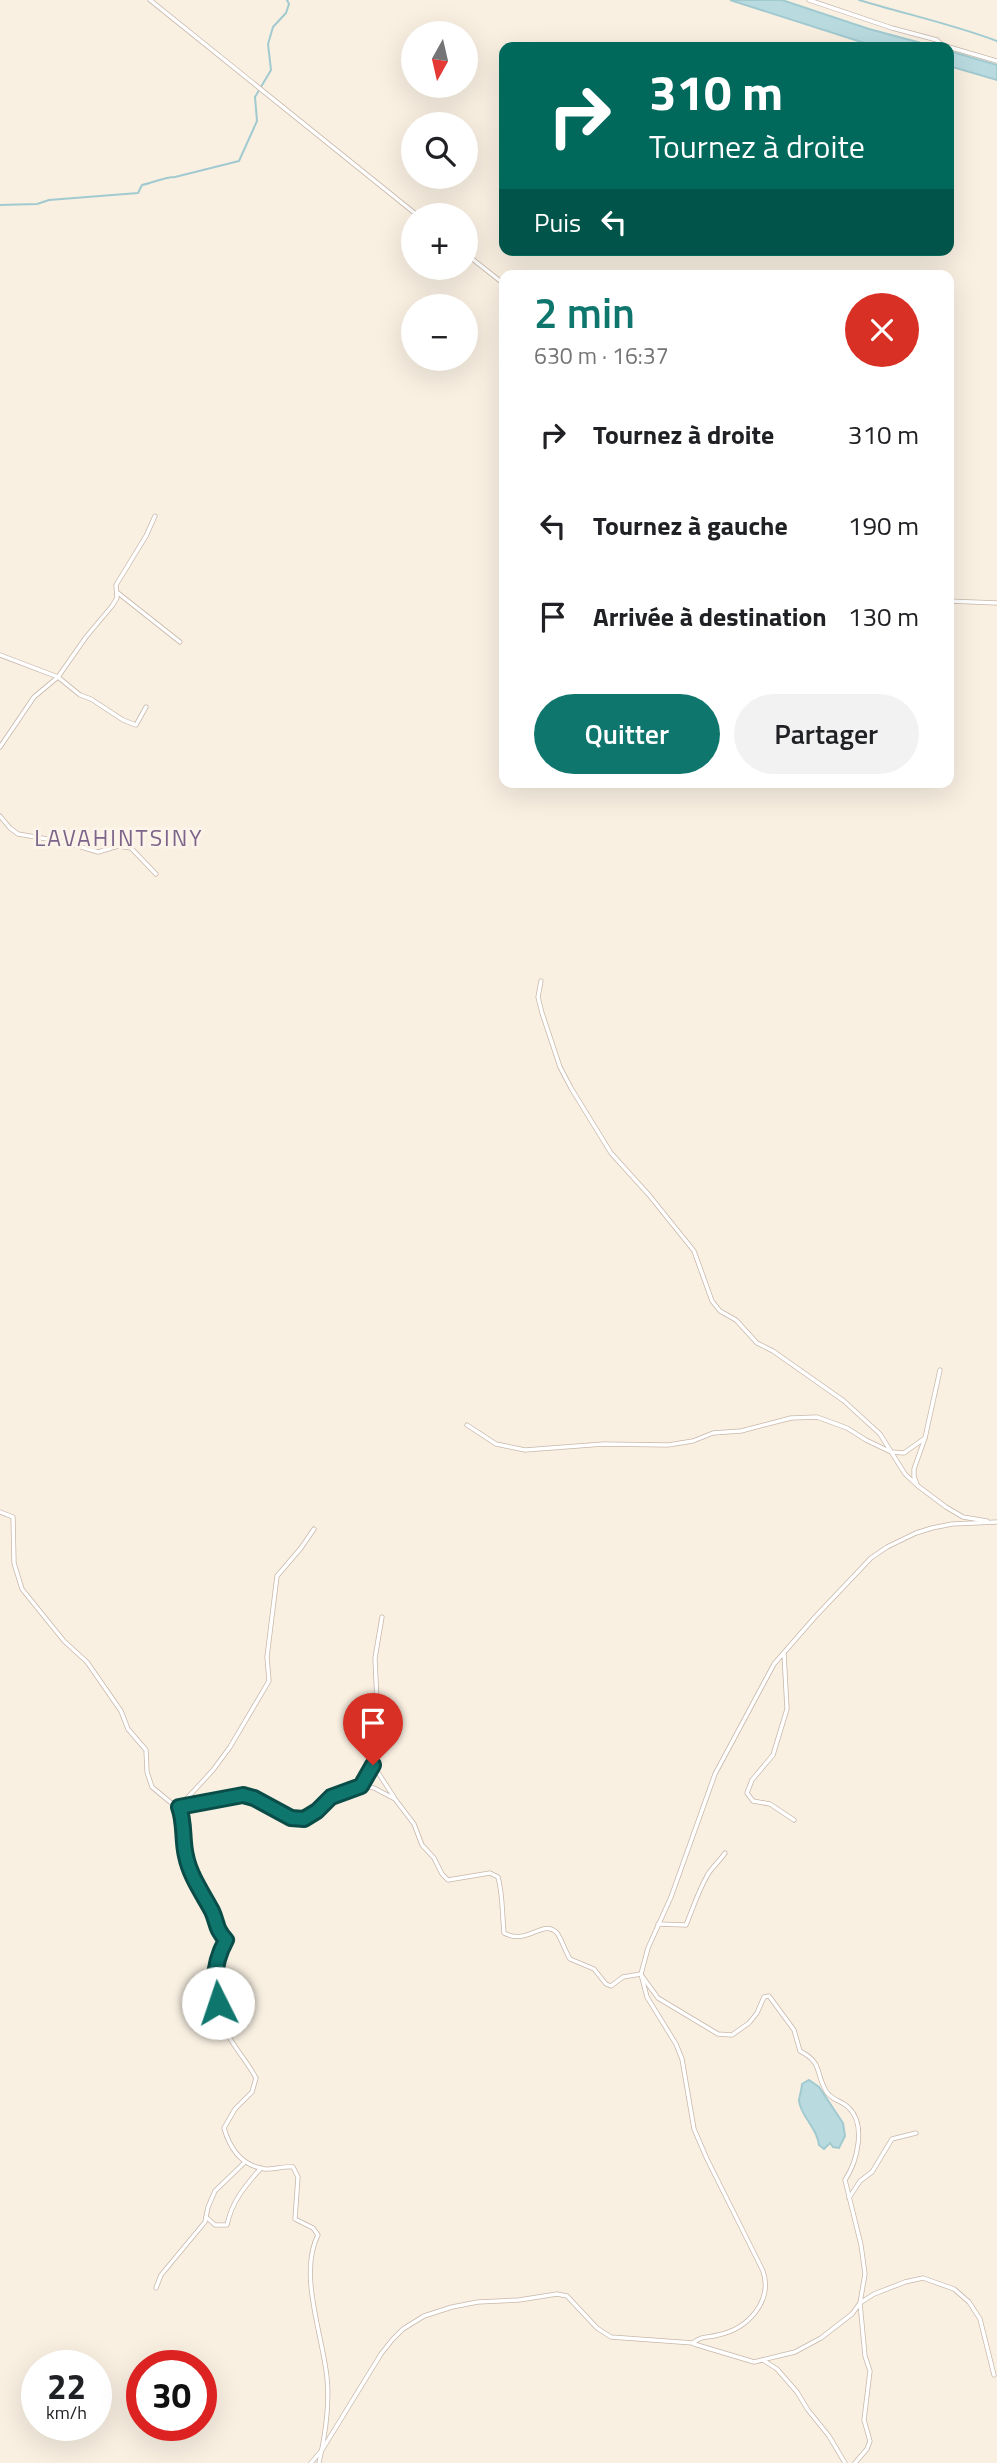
<!DOCTYPE html>
<html lang="fr">
<meta charset="utf-8">
<style>
body{margin:0;font-family:"Titillium Web",sans-serif;background:#f2f2f2;color:#202124;height:100vh;display:flex;flex-direction:column;font-size:26px;white-space:nowrap}
*{box-sizing:border-box;margin:0}
p{font-size:23px;color:#757577}
.icon{flex:none;width:38px;height:38px;fill:none;stroke:currentColor;stroke-width:2;stroke-linecap:round;stroke-linejoin:round}
.map{position:relative;flex:1;overflow:hidden}
.drawer{position:absolute;left:499px;top:270px;width:455px;height:518px;display:flex;flex-direction:column;background:#fff;border-radius:14px;box-shadow:0 7px 28px #0002}
.drawer>*{flex:none}
.top-card{position:absolute;left:499px;top:42px;width:455px;height:214px;border-radius:14px;box-shadow:0 7px 28px #0002;background:#00695c;color:#fff;overflow:hidden}
.needle{width:46px;rotate:188deg}
.buttons{position:absolute;left:401px;top:21px;display:grid;gap:14px}
.buttons a{display:grid;place-items:center;width:77px;height:77px;border-radius:50%;background:#fff;box-shadow:0 7px 28px #0002;font-size:35px}
.speed{position:absolute;left:21px;top:2350px;display:flex;gap:14px;font-size:35px;font-weight:700;text-align:center}
.speed>*{display:grid;place-content:center;width:91px;height:91px;border-radius:50%;background:#fff;box-shadow:0 7px 28px #0002;line-height:1}
.speed small{font-size:18px;font-weight:400}
.speed .limit{border:10px solid #d22;background:#fff;color:#111}
.pin{position:absolute;display:grid;place-items:center;width:60px;height:60px;color:#fff;margin:-72px -30px;border-radius:50% 50% 50% 0;rotate:-45deg;box-shadow:0 0 7px #0007}
.pin .icon{rotate:45deg}
.me{position:absolute;width:77px;margin:-38px;rotate:356deg;stroke-linejoin:round;filter:drop-shadow(0 0 5px #0008)}
.turn{display:flex;align-items:center;gap:24px;height:147px;padding:0 35px;font-size:32px}
.turn .icon{width:91px;height:91px;stroke-width:2.5}
.turn b{display:block;font-size:49px;line-height:60px}
.then{display:flex;align-items:center;height:66px;padding:0 35px;background:#0003;gap:14px;font-size:26px}
.round{display:grid;place-items:center;flex:none;width:74px;height:74px;border-radius:37px;background:#f2f2f2}
.overview{display:flex;align-items:center;justify-content:space-between;height:119px;padding:0 35px}
h1{font-size:42px;font-weight:600;line-height:52px;color:#0f766e}
.action{display:flex;gap:14px;margin-top:auto;padding:14px 35px}
.action a{flex:1;height:80px;border-radius:42px;background:#0f766e;color:#fff;font-size:28px;font-weight:600;line-height:80px;text-align:center}
.action a+a{background:#f2f2f2;color:#202124}
ul{padding:0;list-style:none}
li{display:flex;align-items:center;gap:21px;height:91px;padding:0 35px}
li div{flex:1}
li b{display:block;font-size:26px}
li em{font-style:normal}
.map>svg:first-child{display:block}
.water{fill:#b9dbe0;stroke:#a1cad0;stroke-width:2}
.lines{fill:none;stroke-linecap:round;stroke-linejoin:round}
.stream{stroke:#a1cad0;stroke-width:2}
.minor-casing{stroke:#c8b7ab;stroke-width:5}
.minor{stroke:#fff;stroke-width:3.5}
.route-casing{stroke:#0a4d48;stroke-width:18}
.route{stroke:#0f766e;stroke-width:12}
.labels{text-anchor:middle;dominant-baseline:central;stroke-width:6;stroke-linejoin:round;paint-order:stroke}
.quarter-label{font-size:23px;letter-spacing:2px;fill:#7c648a;stroke:#fcf4e8}
</style>
<div class="map">
<svg width="997" height="2463" viewBox="0 0 997 2463">
<rect width="100%" height="100%" fill="#f9f0e2"/>
<!-- water -->
<g class="water">
<path d="M730 0H782L869 29 936 47H877Z"/>
<path d="M949 51 997 65V80L949 66Z"/>
<path d="M809 2080 819 2087 843 2123 845 2136 839 2148 833 2147 830 2143 824 2149 819 2145C817 2127 801 2117 799 2101 799 2097 802 2089 802 2084Z"/>
</g>
<g class="lines">
<!-- stream -->
<g class="stream">
<path d="M859 0C905 14 952 24 997 41"/>
<path d="M0 205 37 204 49 200 138 193 142 185C153 183 164 177 175 177L239 161 257 121 255 97 271 70 268 44 273 27 286 13 289 4 287 0"/>
</g>
<!-- minor casing -->
<g class="minor-casing">
<g id="minor">
<path d="M150 0 417 215"/>
<path d="M809 0 892 28 937 40 942 45 997 61"/>
<path d="M466 254 504 284"/>
<path d="M118 593 180 642"/>
<path d="M948 601 997 603"/>
<path d="M0 655 58 677 80 695 91 699 123 720 136 725 146 707"/>
<path d="M0 747 34 697 58 677 86 637 112 606 117 598 116 585 146 536 155 516"/>
<path d="M0 816 10 828 18 834 65 842 98 852 118 846 131 848 156 874"/>
<path d="M541 981 538 997 542 1013 560 1067 571 1088 611 1153 649 1195 694 1251 712 1301 720 1311 736 1320 757 1343 773 1351 844 1401 880 1434 905 1474 918 1486 946 1507 963 1517 987 1521"/>
<path d="M467 1425 496 1444 525 1450 604 1444 668 1445 693 1441 713 1433 741 1431 791 1418 817 1417 847 1428 866 1440 891 1452 904 1453 925 1438"/>
<path d="M917 1484 914 1477V1469L925 1438 940 1370"/>
<path d="M0 1512 13 1517 14 1563 22 1589 64 1641 87 1662 121 1711 128 1729 146 1750 147 1772 152 1787 170 1802 179 1807 243 1795 254 1798 291 1818 304 1819 317 1811 331 1797 361 1786 374 1788 395 1799 414 1824 422 1845 434 1858 442 1874 448 1880 490 1873 498 1877C503 1895 502 1914 504 1933 528 1946 543 1918 557 1933 562 1940 565 1951 570 1959L594 1969 606 1984 611 1986 623 1977 641 1974"/>
<path d="M314 1529 301 1548 277 1576 267 1657 269 1681 230 1747 213 1770 179 1807 183 1819 186 1858 201 1895 213 1913 219 1934 226 1940C212 1964 212 1994 221 2021 228 2041 246 2059 256 2078L252 2092 235 2109 224 2128C230 2149 242 2166 265 2169 273 2170 283 2166 293 2167L298 2177 295 2219 313 2228 318 2235C298 2274 323 2336 327 2378 330 2405 325 2436 319 2463"/>
<path d="M382 1617 375 1658 377 1703 384 1714 385 1732 382 1750 373 1765 394 1797"/>
<path d="M784 1654 787 1709 773 1755 752 1780 747 1793 753 1801 770 1804 794 1820"/>
<path d="M361 1786 373 1765"/>
<path d="M658 1924 686 1925C693 1908 698 1892 707 1876 711 1868 719 1862 725 1853"/>
<path d="M642 1976 658 1998 718 2034 732 2035 749 2023 757 2013 764 1997 769 1996 794 2030 800 2051C823 2063 815 2072 826 2091 832 2101 841 2100 848 2107 867 2124 857 2162 845 2180L861 2245 865 2274 860 2303 865 2356 870 2371 864 2420 870 2441 867 2449 855 2463"/>
<path d="M849 2198 860 2181 872 2172 892 2139 916 2133"/>
<path d="M206 2217 215 2225H227C232 2201 245 2186 261 2168"/>
<path d="M156 2288 161 2275 205 2222 208 2207 215 2191 244 2163"/>
<path d="M694 2344 754 2362 795 2352 821 2338 852 2314 860 2303 874 2294 905 2282 923 2278 954 2289 969 2302 980 2319 994 2375"/>
<path d="M763 2360 777 2369 797 2392 808 2410 829 2436 845 2463"/>
<path d="M311 2463 322 2450 381 2354 392 2340 403 2329 424 2316 452 2307 478 2302 519 2300 557 2294 567 2296 597 2328 611 2337 693 2343C702 2335 708 2338 718 2335 748 2329 773 2301 763 2271L707 2159 694 2129 682 2059 676 2044 647 1997 641 1974 648 1948 671 1897 715 1774 774 1664 815 1617 871 1558 887 1547 916 1533 932 1528 952 1524 997 1522"/>
</g>
</g>
<!-- minor -->
<use href="#minor" class="minor"/>
</g>
<g class="lines">
<!-- route casing -->
<g class="route-casing">
<path id="route" d="M218 2003C212 1981 215 1960 226 1940 215 1928 218 1924 212 1911 203 1894 190 1876 186 1856 182 1840 185 1823 179 1807L243 1795 254 1798 291 1818 304 1819 317 1811 331 1797 361 1786 373 1765"/>
</g>
<!-- route -->
<use href="#route" class="route"/>
</g>
<g class="labels">
<!-- quarter labels -->
<g class="quarter-label">
<text x="119" y="837">LAVAHINTSINY</text>
</g>
</g>
</svg>
<div class="buttons">
<a><svg class="needle" viewBox="-14 -14 28 28"><path d="M0-13l5 13h-10z" fill="#e53935"/><path d="M0 13l5-13h-10z" fill="#757577"/></svg></a>
<a><svg class="icon" aria-label="search" viewBox="0 0 24 24"><circle cx="10" cy="10" r="6"/><path d="M15 15l6 6"/></svg></a>
<a>+</a>
<a>−</a>
</div>
<div class="speed"><div>22<small>km/h</small></div><div class="limit">30</div></div>
<div class="pin" style="left:373px;top:1765px;background:#d93025"><svg class="icon" aria-label="arrive" viewBox="0 0 24 24"><path d="M6 21V4h12l-3 4 3 4H6"/></svg></div>
<svg class="me" style="left:218px;top:2003px" viewBox="-20 -20 40 40"><circle r="19" fill="#fff"/><path d="M0-13L10 11 0 6-10 11z" fill="#0f766e"/></svg>
<div class="top-card">
<div class="turn"><svg class="icon" aria-label="right" viewBox="0 0 24 24"><path d="M7 20v-9h11M14 6l5 5-5 5"/></svg><div><b>310 m</b>Tournez à droite</div></div>
<div class="then">Puis<svg class="icon" aria-label="left" viewBox="0 0 24 24"><path d="M17 20v-9H6M10 6l-5 5 5 5"/></svg></div>
</div>
<section class="drawer">
<div class="overview"><div><h1>2 min</h1><p>630 m · 16:37</p></div><a class="round" style="background:#d93025;color:#fff"><svg class="icon" aria-label="close" viewBox="0 0 24 24"><path d="M6 6l12 12M18 6L6 18"/></svg></a></div>
<ul>
<li><svg class="icon" aria-label="right" viewBox="0 0 24 24"><path d="M7 20v-9h11M14 6l5 5-5 5"/></svg><div><b>Tournez à droite</b></div><em>310 m</em></li>
<li><svg class="icon" aria-label="left" viewBox="0 0 24 24"><path d="M17 20v-9H6M10 6l-5 5 5 5"/></svg><div><b>Tournez à gauche</b></div><em>190 m</em></li>
<li><svg class="icon" aria-label="arrive" viewBox="0 0 24 24"><path d="M6 21V4h12l-3 4 3 4H6"/></svg><div><b>Arrivée à destination</b></div><em>130 m</em></li>
</ul>
<div class="action"><a>Quitter</a><a>Partager</a></div>
</section>
</div>
